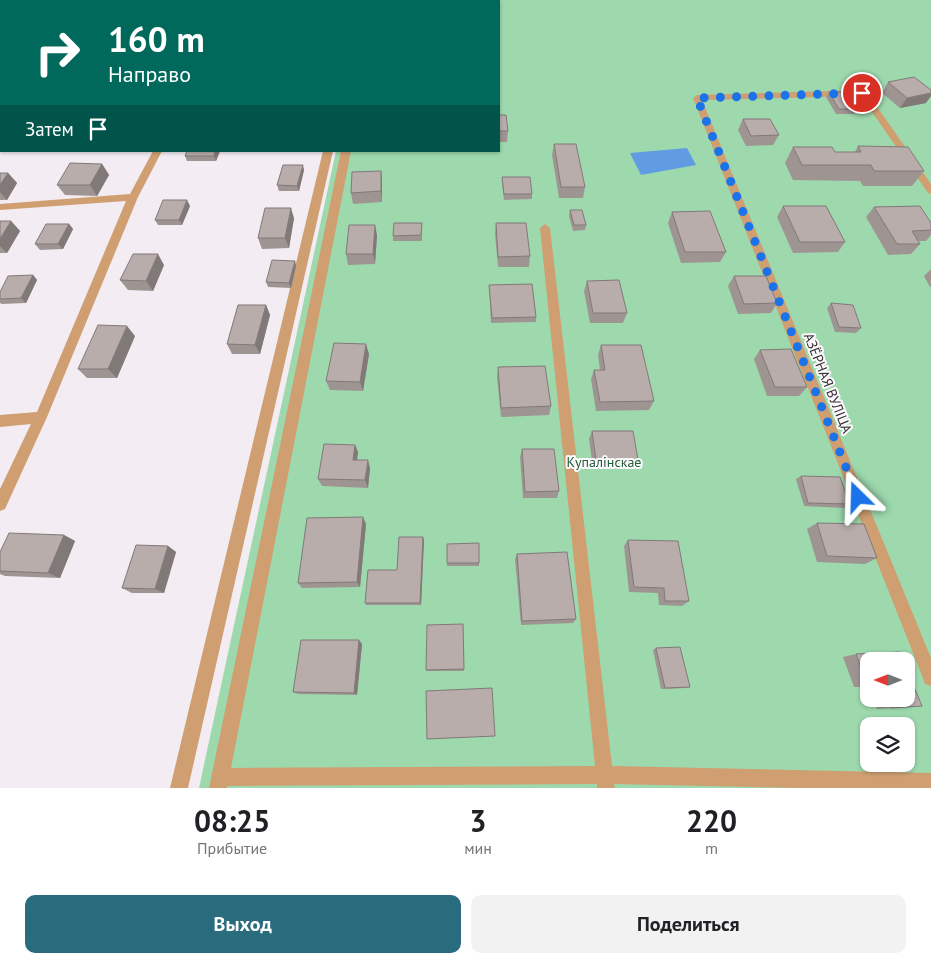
<!DOCTYPE html>
<html lang="ru">
<meta charset="utf-8">
<style>
body{margin:0;font-family:"PT Sans",sans-serif;background:#f2f2f2;color:#202124;height:100vh;display:flex;flex-direction:column;font-size:19px;white-space:nowrap}
*{box-sizing:border-box;margin:0}
p{font-size:16px;color:#757577}
.icon{flex:none;width:28px;height:28px;fill:none;stroke:currentColor;stroke-width:2;stroke-linecap:round;stroke-linejoin:round}
.map{position:relative;height:788px;overflow:hidden}
.drawer{display:flex;flex-direction:column;background:#fff;flex:1}
.drawer>*{flex:none}
.top-card{position:absolute;left:0px;top:0px;width:500px;height:152px;box-shadow:0 1px 4px #0004;background:#00695c;color:#fff;overflow:hidden}
.needle{width:32px;rotate:270deg}
.tools{position:absolute;left:860px;top:652px;display:grid;gap:10px}
.tools a{display:grid;place-items:center;width:55px;height:55px;border-radius:10px;background:#fff;box-shadow:0 1px 4px #0004;font-size:25px}
.pin{position:absolute;display:grid;place-items:center;width:42px;height:42px;color:#fff;margin:-21px;border:2px solid #fff;border-radius:50%;box-shadow:0 1px 5px #0007}
.me{position:absolute;width:55px;margin:-28px;rotate:338deg;stroke-linejoin:round;filter:drop-shadow(0 0 4px #0008)}
.turn{display:flex;align-items:center;gap:18px;height:105px;padding:0 25px;font-size:22px}
.turn .icon{width:65px;height:65px;stroke-width:2.5}
.turn b{display:block;font-size:35px;line-height:42px}
.then{display:flex;align-items:center;height:48px;padding:0 25px;background:#0003;gap:10px;font-size:19px}
.eta{display:flex;justify-content:space-evenly;align-items:center;height:85px;text-align:center}
.eta b{font-size:30px;font-weight:700;line-height:35px}
.cta{display:flex;gap:10px;margin-top:auto;padding:10px 25px}
.cta a{flex:1;height:58px;border-radius:10px;background:#286c7d;color:#fff;font-size:20px;font-weight:700;line-height:58px;text-align:center}
.cta a+a{background:#f2f2f2;color:#202124}
.map>svg:first-child{display:block}
.green{fill:#9dd9ad;fill-rule:evenodd}
.water{fill:#619ce3}
.lines{fill:none;stroke-linecap:round;stroke-linejoin:round}
.minor{fill:#cf9f72;fill-rule:evenodd}
.wall{fill:#9e9593}
.shaded-wall{fill:#817978}
.building{fill:#b8adab;stroke:#817978}
.route{stroke:#1a73e8;stroke-width:9;stroke-dasharray:0 16.2}
.labels{text-anchor:middle;dominant-baseline:central;stroke-width:4;stroke-linejoin:round;paint-order:stroke}
.street-label{font-size:14px;fill:#353234;stroke:#fefafe}
.park-label{font-size:14px;fill:#216038;stroke:#fefafe}
</style>
<div class="map">
<svg width="931" height="788" viewBox="0 0 931 788">
<rect width="100%" height="100%" fill="#f3ecf3"/>
<!-- green -->
<path class="green" d="M0 0H931V788H199L336 151H499V1H1L0 121ZM869 661H906V699H869ZM869 726H906V764H869Z"/>
<!-- water -->
<path class="water" d="M687 148 696 165 641 175 630 153Z"/>
<g class="lines">
<!-- minor -->
<g class="minor">
<path d="M863 90 866 91 931 184V194L928 193 861 96 702 100 931 658V686L925 684 923 678 693 98 697 95Z"/>
<path d="M153 151H162L138 197 47 417 5 509 0 511V489L31 424 0 427V415L37 412 126 201 0 210V204L130 194Z"/>
<path d="M323 151H333L188 788H170Z"/>
<path d="M341 151H351L231 768 595 766 540 228 545 224 550 228 612 766 931 773V788H797L614 784 615 788H597V784L227 786V788H209Z"/>
</g>
</g>
<!-- wall -->
<g class="wall">
<path d="M888 82 926 103 900 108 882 93Z"/>
<path d="M829 92 857 109 854 114H836L826 97Z"/>
<path d="M499 115 508 131 507 142H499Z"/>
<path d="M743 119 779 135 773 145 746 146 738 130Z"/>
<path d="M554 144 585 187 583 198H559L552 155Z"/>
<path d="M858 146 924 171 912 186H863L860 181 793 180 785 163 793 147 835 152H855Z"/>
<path d="M220 151 216 161H187L185 156Z"/>
<path d="M102 164 109 175 97 196 65 195 57 185Z"/>
<path d="M304 170 299 191H279L277 185Z"/>
<path d="M381 171 382 182V202L353 204 351 193Z"/>
<path d="M0 173H8L17 183 7 200H0Z"/>
<path d="M502 177 532 194V199L504 200 502 183Z"/>
<path d="M190 206 182 225H158L155 220Z"/>
<path d="M783 206 845 242 838 252 793 253 777 217Z"/>
<path d="M874 207 931 223V235L926 241H918L920 244 911 254 888 255 866 217Z"/>
<path d="M570 210 586 225 585 230 573 231 569 216Z"/>
<path d="M672 212 726 252 720 262 681 263 668 223Z"/>
<path d="M294 218 289 248 262 249 258 238Z"/>
<path d="M0 221H11L20 231 7 253H0Z"/>
<path d="M422 223V241H393V236Z"/>
<path d="M496 223 530 256 529 267H498L495 234Z"/>
<path d="M69 224 73 229 63 249 40 250 35 244Z"/>
<path d="M377 235 375 264 348 265 346 254Z"/>
<path d="M295 261 296 266 291 288 268 287 266 282Z"/>
<path d="M164 265 153 291 128 290 120 280Z"/>
<path d="M931 269V287H930L924 276Z"/>
<path d="M33 275 37 280 26 303 2 304 0 303V292Z"/>
<path d="M734 276 777 303 771 313 738 314 728 286Z"/>
<path d="M587 281 627 313 623 323H590L584 291Z"/>
<path d="M489 285 536 317V322L491 323Z"/>
<path d="M831 303 861 328 856 333 835 332 827 308Z"/>
<path d="M266 305 270 315 260 354H232L227 344Z"/>
<path d="M135 336 117 378H87L78 369Z"/>
<path d="M601 345 654 401 649 410 596 411 591 379 594 370H600L598 355Z"/>
<path d="M760 350 807 387 799 396H767L754 359Z"/>
<path d="M369 354 363 391 330 390 326 381Z"/>
<path d="M498 367 551 406 549 415 501 417 497 377Z"/>
<path d="M592 431 638 460 633 468H593L589 439Z"/>
<path d="M355 445 358 452 357 460 370 468 368 488 322 486 318 479Z"/>
<path d="M522 449 559 491 557 498H523L520 457Z"/>
<path d="M801 476 850 504 844 508 804 506 796 479Z"/>
<path d="M817 523 877 558 865 564 817 562 807 529Z"/>
<path d="M366 524 360 587 302 588 298 583Z"/>
<path d="M64 535 75 541 60 578 5 576 0 574V552Z"/>
<path d="M423 537 424 540 421 605H366L365 603 397 570Z"/>
<path d="M628 540 689 601 682 606 659 605 658 593 629 592 624 546Z"/>
<path d="M479 543V566H447V563Z"/>
<path d="M168 546 176 552 164 593H132L122 588Z"/>
<path d="M517 554 576 619 573 623 521 625 515 559Z"/>
<path d="M463 624 464 671H427L426 670Z"/>
<path d="M362 644 357 695 298 694 293 692Z"/>
<path d="M656 648 690 687 686 688 661 689 653 650Z"/>
<path d="M856 654 869 661V687H854L843 657Z"/>
<path d="M873 699H906L922 706 877 709Z"/>
</g>
<!-- shaded-wall -->
<g class="shaded-wall">
<path d="M931 93V96L926 103 900 108 907 98Z"/>
<path d="M215 151H220L216 161 214 156Z"/>
<path d="M102 164 109 175 97 196 90 185Z"/>
<path d="M303 165 304 170 299 191 297 186Z"/>
<path d="M381 171 382 182V202L381 191Z"/>
<path d="M8 173 17 183 7 200 0 192V185Z"/>
<path d="M187 200 190 206 182 225 179 220Z"/>
<path d="M291 208 294 218 289 248 285 238Z"/>
<path d="M11 221 20 231 7 253 0 246V239Z"/>
<path d="M69 224 73 229 63 249 58 244Z"/>
<path d="M375 225 377 235 375 264 373 254Z"/>
<path d="M158 254 164 265 153 291 146 281Z"/>
<path d="M295 261 296 266 291 288 289 283Z"/>
<path d="M33 275 37 280 26 303 21 298Z"/>
<path d="M266 305 270 315 260 354 255 345Z"/>
<path d="M127 326 135 336 117 378 108 369Z"/>
<path d="M366 344 369 354 363 391 360 382Z"/>
<path d="M355 445 358 452 356 467 353 460Z"/>
<path d="M368 460 370 468 368 488 365 480Z"/>
<path d="M363 517 366 524 360 587 357 582Z"/>
<path d="M64 535 75 541 60 578 48 573Z"/>
<path d="M423 537 424 540 421 605 420 603Z"/>
<path d="M168 546 176 552 164 593 155 589Z"/>
<path d="M359 640 362 644 357 695 354 693Z"/>
</g>
<!-- building -->
<g class="building">
<path d="M914 77 931 90V93L907 98 888 82Z"/>
<path d="M829 92H847L857 109H839Z"/>
<path d="M499 115H506L508 131H499Z"/>
<path d="M743 119H770L779 135 751 136Z"/>
<path d="M554 144H576L585 187H561Z"/>
<path d="M858 146 908 147 924 171H874L871 165H802L793 147H832L835 152H861Z"/>
<path d="M187 151H215L214 156H185Z"/>
<path d="M70 163 102 164 90 185H57Z"/>
<path d="M283 165H303L297 186 277 185Z"/>
<path d="M381 171V191L351 193 352 172Z"/>
<path d="M0 173H8L0 185Z"/>
<path d="M502 177H530L532 194H504Z"/>
<path d="M163 200H187L179 220H155Z"/>
<path d="M783 206H826L845 242H800Z"/>
<path d="M920 206 931 223V230L912 231 920 244H897L874 207Z"/>
<path d="M265 208H291L285 238H258Z"/>
<path d="M570 210H582L586 225H574Z"/>
<path d="M710 211 726 252H685L672 212Z"/>
<path d="M0 221H11L0 239Z"/>
<path d="M394 223H422L421 235 393 236Z"/>
<path d="M496 223H526L530 256 498 257Z"/>
<path d="M46 224H69L58 244H35Z"/>
<path d="M349 225H375L373 254H346Z"/>
<path d="M133 254H158L146 281 120 280Z"/>
<path d="M272 260 295 261 289 283 266 282Z"/>
<path d="M33 275 21 298 0 299V292L8 276Z"/>
<path d="M734 276H766L777 303 744 304Z"/>
<path d="M619 280 627 313H593L587 281Z"/>
<path d="M532 284 536 317 492 318 489 285Z"/>
<path d="M831 303 853 305 861 328 839 327Z"/>
<path d="M238 305H266L255 345 227 344Z"/>
<path d="M98 325 127 326 108 369H78Z"/>
<path d="M334 343 366 344 360 382 326 381Z"/>
<path d="M601 345H641L654 401 600 402 594 370H605Z"/>
<path d="M791 349 807 387H775L760 350Z"/>
<path d="M545 366 551 406 501 408 498 367Z"/>
<path d="M592 431H633L638 460H596Z"/>
<path d="M324 444 355 445 353 460H368L365 480 318 479Z"/>
<path d="M522 449H554L559 491 525 492Z"/>
<path d="M801 476 840 477 850 504 808 503Z"/>
<path d="M363 517 357 582 298 583 307 518Z"/>
<path d="M817 523 864 524 877 558 827 556Z"/>
<path d="M9 533 64 535 48 573 0 571V552Z"/>
<path d="M399 537H423L420 603H365L368 570H397Z"/>
<path d="M628 540 678 541 689 601H665L664 588 634 587Z"/>
<path d="M479 543V563H447V544Z"/>
<path d="M136 545 168 546 155 589 122 588Z"/>
<path d="M567 552 576 619 522 621 517 554Z"/>
<path d="M463 624 464 669 426 670 427 625Z"/>
<path d="M301 640H359L354 693 293 692Z"/>
<path d="M680 647 690 687 665 688 656 648Z"/>
<path d="M900 652 904 661H869V685H867L856 654Z"/>
<path d="M906 668 922 706 891 708 887 699H906Z"/>
<path d="M492 688 495 736 427 739 426 691Z"/>
</g>
<g class="lines">
<!-- route -->
<path class="route" d="M858 497 697 98 862 93"/>
</g>
<g class="labels">
<!-- street labels -->
<g class="street-label">
<text transform="translate(828 383) rotate(68)">АЗЁРНАЯ ВУЛІЦА</text>
</g>
<!-- park labels -->
<g class="park-label">
<text x="604" y="462">Купалінскае</text>
</g>
</g>
</svg>
<div class="tools">
<a><svg class="needle" viewBox="-14 -14 28 28"><path d="M0-13l5 13h-10z" fill="#e53935"/><path d="M0 13l5-13h-10z" fill="#757577"/></svg></a>
<a><svg class="icon" aria-label="layers" viewBox="0 0 24 24"><path d="M12 4l9 5-9 5-9-5zM3 14l9 5 9-5"/></svg></a>
</div>
<div class="pin" style="left:862px;top:93px;background:#d93025"><svg class="icon" aria-label="arrive" viewBox="0 0 24 24"><path d="M6 21V4h12l-3 4 3 4H6"/></svg></div>
<svg class="me" style="left:858px;top:497px" viewBox="-20 -20 40 40"><path d="M0-17L14 15 0 8-14 15z" fill="#1a73e8" stroke="#fff" stroke-width="4"/></svg>
<div class="top-card">
<div class="turn"><svg class="icon" aria-label="right" viewBox="0 0 24 24"><path d="M7 20v-9h11M14 6l5 5-5 5"/></svg><div><b>160 m</b>Направо</div></div>
<div class="then">Затем<svg class="icon" aria-label="arrive" viewBox="0 0 24 24"><path d="M6 21V4h12l-3 4 3 4H6"/></svg></div>
</div>
</div>
<section class="drawer">
<div class="eta">
<div><b>08:25</b><p>Прибытие</p></div>
<div><b>3</b><p>мин</p></div>
<div><b>220</b><p>m</p></div>
</div>
<div class="cta"><a>Выход</a><a>Поделиться</a></div>
</section>
